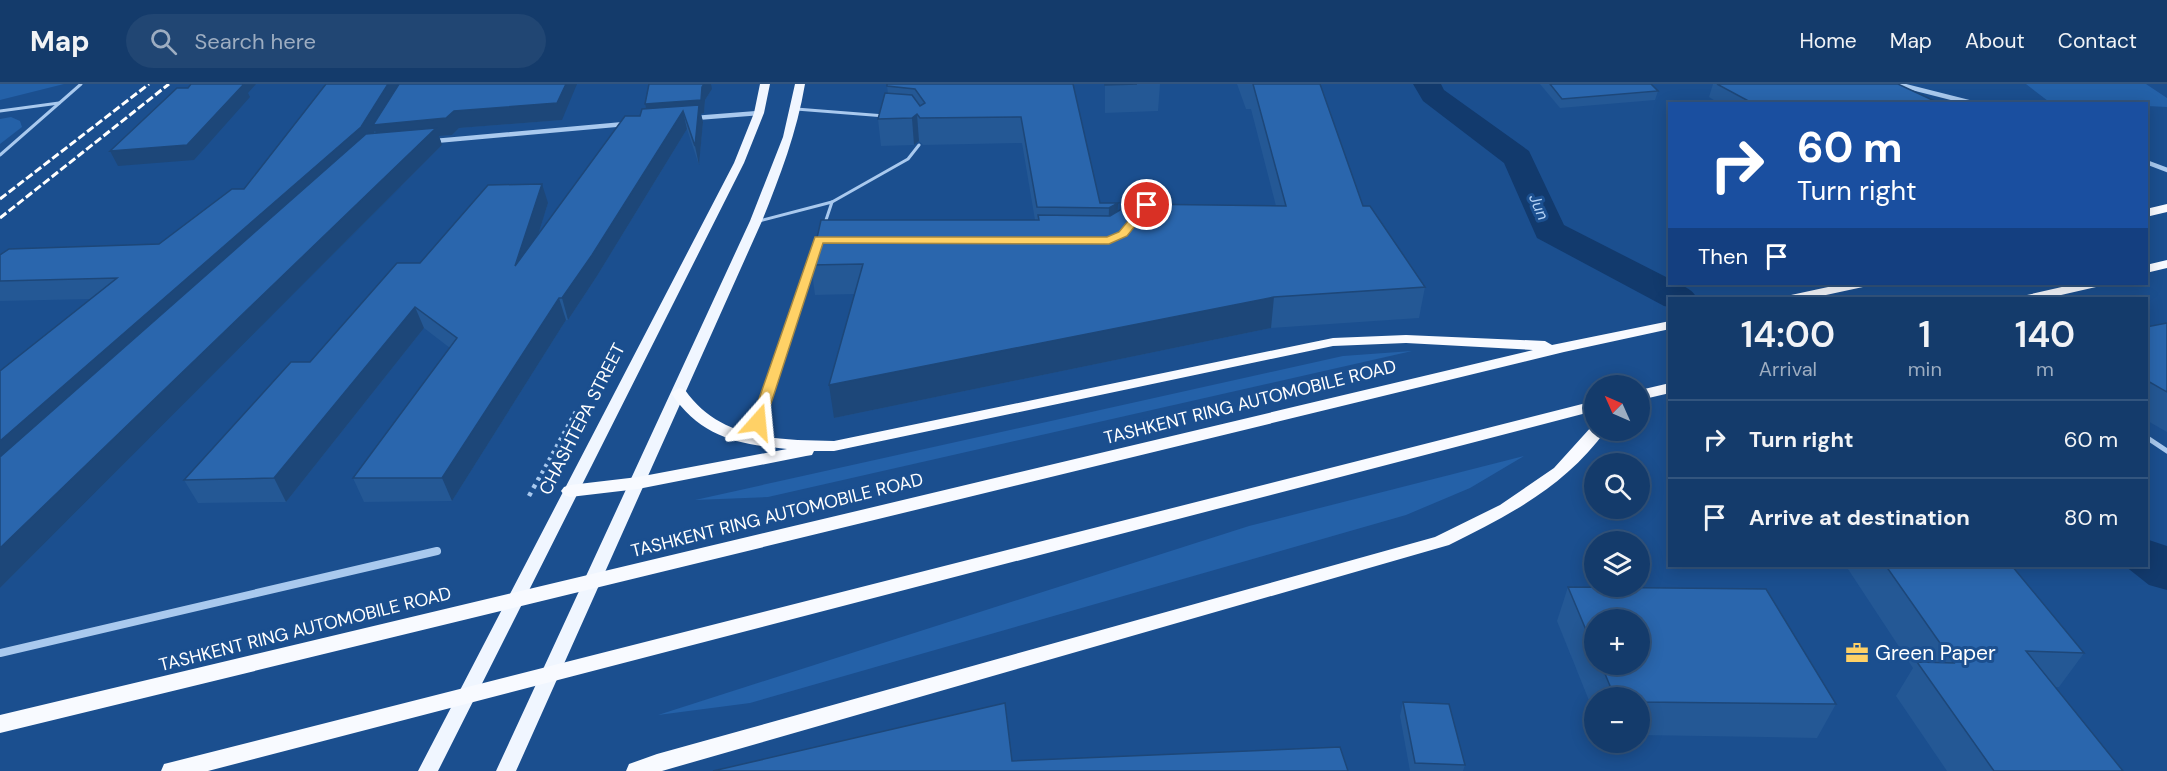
<!DOCTYPE html>
<meta charset="utf-8">
<style>
body{margin:0;font-family:"DM Sans",sans-serif;background:#214673;color:#f1f3f6;height:100vh;display:flex;flex-direction:column;font-size:22px;white-space:nowrap}
*{box-sizing:border-box;margin:0}
p{font-size:20px;color:#9dadc1}
.icon{flex:none;width:33px;height:33px;fill:none;stroke:currentColor;stroke-width:2;stroke-linecap:round;stroke-linejoin:round}
.map{position:relative;flex:1;overflow:hidden}
.side{position:absolute;left:1668px;top:213px;width:480px;height:270px;display:flex;flex-direction:column;background:#143b6b;border-radius:0px;box-shadow:0 3px 15px #0003,0 0 0 2px #33557e}
.side>*{flex:none}
.top-card{position:absolute;left:1668px;top:18px;width:480px;height:183px;border-radius:0px;box-shadow:0 3px 15px #0003,0 0 0 2px #33557e;background:#1a4fa0;color:#fff;overflow:hidden}
.needle{width:39px;rotate:315deg}
.tools{position:absolute;left:1584px;top:291px;display:grid;gap:12px}
.tools a{display:grid;place-items:center;width:66px;height:66px;border-radius:50%;background:#143b6b;box-shadow:0 3px 15px #0003,0 0 0 2px #33557e;font-size:30px}
.pin{position:absolute;display:grid;place-items:center;width:51px;height:51px;color:#fff;margin:-26px;border:3px solid #fff;border-radius:50%;box-shadow:0 2px 6px #0007}
.me{position:absolute;width:66px;margin:-33px;rotate:18deg;stroke-linejoin:round;filter:drop-shadow(0 0 4px #0008)}
.turn{display:flex;align-items:center;gap:21px;height:126px;padding:0 30px;font-size:27px}
.turn .icon{width:78px;height:78px;stroke-width:2.5}
.turn b{display:block;font-size:42px;line-height:51px}
.then{display:flex;align-items:center;height:57px;padding:0 30px;background:#0003;gap:12px;font-size:22px}
.eta{display:flex;justify-content:space-evenly;align-items:center;height:102px;text-align:center}
.eta b{font-size:36px;font-weight:600;line-height:42px}
ul{padding:0;list-style:none}
li{display:flex;align-items:center;gap:18px;height:78px;padding:0 30px;border-top:2px solid #33557e}
li div{flex:1}
li b{display:block;font-size:22px}
li em{font-style:normal}
header{display:flex;align-items:center;gap:36px;box-sizing:border-box;height:84px;padding:0 30px;background:#143b6b;border-bottom:2px solid #33557e}
header strong{font-size:28px}
nav{display:flex;gap:33px;margin-inline-start:auto;font-size:21px}
.search{width:420px;height:54px;background:#214673;display:flex;align-items:center;gap:15px;box-sizing:border-box;padding:0 21px;border-radius:33px;color:#9dadc1;font-size:22px}
.map>svg:first-child{display:block}
.green{fill:#2461a8}
.lines{fill:none;stroke-linecap:round;stroke-linejoin:round}
.canal{fill:#123a6d;fill-rule:evenodd}
.path-far1{stroke:#a9c9ee;stroke-width:4;stroke-dasharray:3 4.5;stroke-linecap:butt}
.path{stroke:#a9c9ee;stroke-width:4.5;stroke-dasharray:4 5;stroke-linecap:butt}
.service-far1{stroke:#a9c9ee;stroke-width:3}
.service{stroke:#a9c9ee;stroke-width:4.5}
.minor-far2{stroke:#a9c9ee;stroke-width:4.5}
.minor-far1{stroke:#a9c9ee;stroke-width:5}
.minor{stroke:#a9c9ee;stroke-width:8}
.primary{fill:#f0f6ff;fill-rule:evenodd}
.trunk{fill:#f8faff;fill-rule:evenodd}
.rail{stroke:#fff;stroke-width:3;stroke-dasharray:8 3;stroke-linecap:butt}
.wall{fill:#245895;fill-rule:evenodd}
.shaded-wall{fill:#1d4779}
.building{fill:#2a66ad;stroke:#1d4779;stroke-width:1.5}
.route{fill:#ffd166;stroke:#a68842;stroke-width:1.5}
.labels{text-anchor:middle;dominant-baseline:central;stroke-width:6;stroke-linejoin:round;paint-order:stroke}
.far-water-label{font-size:16px;font-style:italic;fill:#b5d3f5;stroke:#1b4f8f}
.street-label{font-size:18px;fill:#fff;stroke:#1b4f8f}
.near-poi-label{font-size:21px;fill:#fff;stroke:#1b4f8f;text-anchor:start}
</style>
<header>
<strong>Map</strong>
<div class="search"><svg class="icon" aria-label="search" viewBox="0 0 24 24"><circle cx="10" cy="10" r="6"/><path d="M15 15l6 6"/></svg>Search here</div>
<nav><a>Home</a><a>Map</a><a>About</a><a>Contact</a></nav>
</header>
<div class="map">
<svg width="2167" height="687" viewBox="0 0 2167 687">
<rect width="100%" height="100%" fill="#1b4f8f"/>
<!-- green -->
<g class="green">
<path d="M0 0H64L0 16Z"/>
<path d="M2026 0H2146L2167 14V23L2147 22 2146 20 2048 17Z"/>
<path d="M11 33 20 37 22 43 0 60V35Z"/>
<path d="M1412 267 768 413 695 416 1343 272Z"/>
<path d="M1524 372 1470 404 1406 431 750 619 658 631 1249 442Z"/>
</g>
<g class="lines">
<!-- canal -->
<g class="canal">
<path d="M1413 0H1441L1444 6 1529 67 1564 141 1670 195V200C1682 200 1691 204 1697 214H1670V223L1664 222 1537 154 1504 79 1423 17Z"/>
<path d="M2146 455 2167 462V506L2149 501 2125 482H2146Z"/>
</g>
<!-- path-far1 -->
<path class="path-far1" d="M538 396 576 327"/>
<!-- path -->
<path class="path" d="M529 412 539 394"/>
<!-- service-far1 -->
<g class="service-far1">
<path d="M796 25 885 32"/>
<path d="M0 27 59 19"/>
<path d="M0 71 81 0"/>
<path d="M759 137 832 118 908 75 919 61"/>
<path d="M824 142 832 118"/>
</g>
<!-- service -->
<path class="service" d="M758 338 812 176"/>
<!-- minor-far2 -->
<g class="minor-far2">
<path d="M1897 0 1976 20"/>
<path d="M695 34 759 29"/>
<path d="M435 57 625 40"/>
<path d="M2146 78 2167 86"/>
</g>
<!-- minor-far1 -->
<path class="minor-far1" d="M2146 353 2167 367"/>
<!-- minor -->
<path class="minor" d="M0 569 437 467"/>
<!-- primary -->
<g class="primary">
<path d="M760 0H770L764 29 744 79 438 687H418L734 79 754 29Z"/>
<path d="M795 0H805C797 48 780 92 762 137L516 687H496L750 137 783 53Z"/>
</g>
<!-- trunk -->
<g class="trunk">
<path d="M2167 120V128L2146 133V125Z"/>
<path d="M2167 176V184L2146 189V181Z"/>
<path d="M1842 200H1865L1863 203 1812 214H1789L1791 211Z"/>
<path d="M2075 200H2098L2096 203 2048 214H2025L2027 211Z"/>
<path d="M1670 237V245L1564 268 0 649V631L1533 266 1406 259 1333 262 834 367H814L812 371 806 372 638 405 570 413 564 411 561 407 564 403 570 401 638 393 787 365C736 360 701 353 671 309L679 304 685 306C720 356 778 356 834 357L1333 254 1406 251 1545 257 1552 261Z"/>
<path d="M1670 299V309L1640 316V306Z"/>
<path d="M1594 317V327L208 687H161L164 680 172 678Z"/>
<path d="M1592 342H1594V346H1606C1565 403 1509 431 1449 461L662 687H626L629 680 657 670 1435 453 1500 421 1554 384Z"/>
</g>
<!-- rail -->
<g class="rail">
<path d="M0 115 149 0"/>
<path d="M0 134 169 0"/>
</g>
</g>
<!-- wall -->
<g class="wall">
<path d="M326 0 562 36 459 44 452 51 439 52 442 61 0 504V287L91 215 0 217V171L159 160 244 105Z"/>
<path d="M1073 0 1100 119H1118V127L1276 122 1251 25H1246L1237 0H1320L1363 122 1425 203 1419 234 1271 244 834 334 855 210 815 211 811 181 1035 136 1022 59 923 61 919 57 914 61 881 62 878 35 888 10 887 2Z"/>
<path d="M1105 0H1160L1158 27 1105 29Z"/>
<path d="M1540 0H1651L1658 7 1655 16 1560 24Z"/>
<path d="M1713 0H1898L1941 20H1720L1709 13Z"/>
<path d="M712 5 705 16 704 29 701 30 703 38 699 81 687 45 597 192 568 236H566L452 417 364 418 353 394 450 264 424 244 286 418 198 419 184 396 310 278 420 179 548 119 538 151 646 25 645 20Z"/>
<path d="M2167 239V348L2146 336V243Z"/>
<path d="M1846 482H2012L2084 569 2059 603H2054L2123 687H1947L1896 612 1913 584Z"/>
<path d="M1568 503 1836 620 1817 654 1640 651V614H1594V629L1557 537ZM1594 536 1640 580H1594Z"/>
<path d="M1403 618 1465 681 1463 687H1410L1400 632Z"/>
</g>
<!-- shaded-wall -->
<g class="shaded-wall">
<path d="M238 0H256L248 9 250 13 194 76 118 82 110 67Z"/>
<path d="M388 0H404L454 27 566 0H577L562 36 459 44 452 51 439 52 442 61 0 504V464L379 58 375 47 367 60 0 392V357Z"/>
<path d="M704 0H711L712 5 705 16 704 29 701 30 703 38 699 81 695 62 683 27 687 45 597 192 568 236 562 214 648 34 645 20 702 3Z"/>
<path d="M917 30 919 57 914 61 912 34Z"/>
<path d="M542 100 548 119 522 203 515 182Z"/>
<path d="M1118 119 1117 149 1108 153 1109 124Z"/>
<path d="M1274 213 1271 244 834 334 829 301Z"/>
<path d="M559 214 566 236 452 417 442 394Z"/>
<path d="M415 223 424 244 286 418 274 394Z"/>
</g>
<!-- building -->
<g class="building">
<path d="M191 0H244L187 61 110 67 177 4H188Z"/>
<path d="M326 0H388L361 43 0 357V287L117 194 0 197V171L9 165 159 160 232 105H244Z"/>
<path d="M399 0H566L557 19 454 27 446 34 373 41Z"/>
<path d="M649 0H704L702 3 701 16 645 20Z"/>
<path d="M887 0H1073L1100 119H1118L1109 124 1037 123 1021 33 920 34 917 30 912 34 878 35 885 9 912 11 920 22 925 19 915 5 887 2Z"/>
<path d="M1105 0H1137L1105 1Z"/>
<path d="M1253 0H1320L1363 122H1370L1425 203 1274 213 829 301 863 180 811 181 821 136H1039L1038 131 1110 132 1130 120 1286 122Z"/>
<path d="M1550 0H1651L1658 7 1562 15Z"/>
<path d="M1717 0H1898L1941 20H1754Z"/>
<path d="M699 21 695 62 683 27 592 171 562 214H559L442 394H353L457 254 415 223 274 394 184 396 291 278H310L397 179H420L488 101 542 100 515 182 625 32H640L642 25Z"/>
<path d="M436 44 0 464V373L366 50Z"/>
<path d="M2167 239V308L2146 296V243Z"/>
<path d="M1886 482H2012L2084 569 2026 567 2123 687H1994L1917 578 1954 579Z"/>
<path d="M1568 503 1766 505 1836 620 1640 618V614H1615L1601 580H1640V536H1594V565Z"/>
<path d="M1403 618 1449 620 1465 681 1415 679Z"/>
<path d="M1005 619 1012 677 1340 663 1348 687H713Z"/>
</g>
<!-- route -->
<path class="route" d="M1147 118 1152 121 1127 152 1109 160 823 159 765 338 758 342 751 338 815 153H1107L1119 148 1143 119Z"/>
<!-- icons -->
<defs>
<g id="office-bare" transform="scale(1.8)"><path d="M-6-3h4V-5.5h4V-3h4V5H-6ZM-1-4.5V-3h2v-1.5ZM-6 0V1H6V0Z" fill="#ffd166" stroke="#1b4f8f" stroke-width="2.5" paint-order="stroke"/></g>
</defs>
<g fill-rule="evenodd">
<use href="#office-bare" x="1857" y="569"/>
</g>
<g class="labels">
<!-- far-water labels -->
<g class="far-water-label">
<text transform="translate(1539 123) rotate(67)">Jun</text>
</g>
<!-- street labels -->
<g class="street-label">
<text transform="translate(1250 318) rotate(-14)">TASHKENT RING AUTOMOBILE ROAD</text>
<text transform="translate(582 335) rotate(-63)">CHASHTEPA STREET</text>
<text transform="translate(777 431) rotate(-14)">TASHKENT RING AUTOMOBILE ROAD</text>
<text transform="translate(305 545) rotate(-14)">TASHKENT RING AUTOMOBILE ROAD</text>
</g>
<!-- near-poi labels -->
<g class="near-poi-label">
<text x="1875" y="569">Green Paper</text>
</g>
</g>
</svg>
<div class="tools">
<a><svg class="needle" viewBox="-14 -14 28 28"><path d="M0-13l5 13h-10z" fill="#e53935"/><path d="M0 13l5-13h-10z" fill="#9dadc1"/></svg></a>
<a><svg class="icon" aria-label="search" viewBox="0 0 24 24"><circle cx="10" cy="10" r="6"/><path d="M15 15l6 6"/></svg></a>
<a><svg class="icon" aria-label="layers" viewBox="0 0 24 24"><path d="M12 4l9 5-9 5-9-5zM3 14l9 5 9-5"/></svg></a>
<a>+</a>
<a>−</a>
</div>
<div class="pin" style="left:1147px;top:121px;background:#d93025"><svg class="icon" aria-label="arrive" viewBox="0 0 24 24"><path d="M6 21V4h12l-3 4 3 4H6"/></svg></div>
<svg class="me" style="left:758px;top:338px" viewBox="-20 -20 40 40"><path d="M0-17L14 15 0 8-14 15z" fill="#ffd166" stroke="#fff" stroke-width="4"/></svg>
<div class="top-card">
<div class="turn"><svg class="icon" aria-label="right" viewBox="0 0 24 24"><path d="M7 20v-9h11M14 6l5 5-5 5"/></svg><div><b>60 m</b>Turn right</div></div>
<div class="then">Then<svg class="icon" aria-label="arrive" viewBox="0 0 24 24"><path d="M6 21V4h12l-3 4 3 4H6"/></svg></div>
</div>
<section class="side">
<div class="eta">
<div><b>14:00</b><p>Arrival</p></div>
<div><b>1</b><p>min</p></div>
<div><b>140</b><p>m</p></div>
</div>
<ul>
<li><svg class="icon" aria-label="right" viewBox="0 0 24 24"><path d="M7 20v-9h11M14 6l5 5-5 5"/></svg><div><b>Turn right</b></div><em>60 m</em></li>
<li><svg class="icon" aria-label="arrive" viewBox="0 0 24 24"><path d="M6 21V4h12l-3 4 3 4H6"/></svg><div><b>Arrive at destination</b></div><em>80 m</em></li>
</ul>
</section>
</div>
